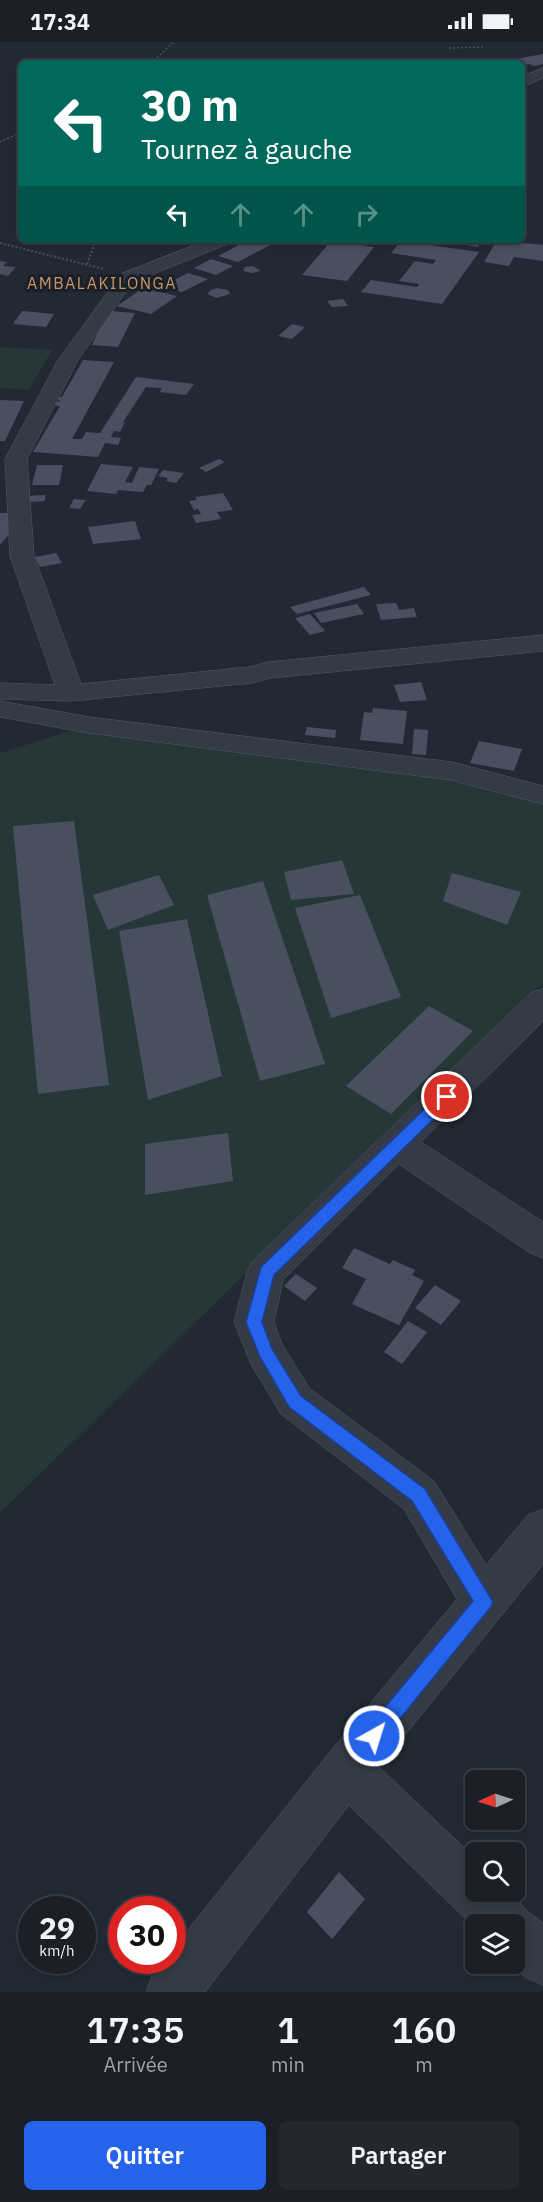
<!DOCTYPE html>
<html lang="fr">
<meta charset="utf-8">
<style>
body{margin:0;font-family:"IBM Plex Sans",sans-serif;background:#232730;color:#f1f3f6;height:100vh;display:flex;flex-direction:column;font-size:22px;white-space:nowrap}
*{box-sizing:border-box;margin:0}
p{font-size:20px;color:#9fa2a8}
.icon{flex:none;width:33px;height:33px;fill:none;stroke:currentColor;stroke-width:2;stroke-linecap:round;stroke-linejoin:round}
.map{position:relative;height:1950px;overflow:hidden}
.panel{display:flex;flex-direction:column;background:#1a1f28;flex:1}
.panel>*{flex:none}
.guide{position:absolute;left:18px;top:18px;width:507px;height:183px;border-radius:9px;box-shadow:0 3px 9px #0003,0 0 0 2px #383d45;background:#00695c;color:#fff;overflow:hidden}
.needle{width:39px;rotate:267deg}
.fabs{position:absolute;left:465px;top:1728px;display:grid;gap:12px}
.fabs a{display:grid;place-items:center;width:60px;height:60px;border-radius:9px;background:#1a1f28;box-shadow:0 3px 9px #0003,0 0 0 2px #383d45;font-size:30px}
.speed{position:absolute;left:18px;top:1854px;display:flex;gap:12px;font-size:30px;font-weight:700;text-align:center}
.speed>*{display:grid;place-content:center;width:78px;height:78px;border-radius:50%;background:#1a1f28;box-shadow:0 3px 9px #0003,0 0 0 2px #383d45;line-height:1}
.speed small{font-size:15px;font-weight:400}
.speed .limit{border:9px solid #d22;background:#fff;color:#111}
.pin{position:absolute;display:grid;place-items:center;width:51px;height:51px;color:#fff;margin:-26px;border:3px solid #fff;border-radius:50%;box-shadow:0 2px 6px #0007}
.me{position:absolute;width:66px;margin:-33px;rotate:39deg;stroke-linejoin:round;filter:drop-shadow(0 0 4px #0008)}
.turn{display:flex;align-items:center;gap:21px;height:126px;padding:0 24px;font-size:27px}
.turn .icon{width:78px;height:78px;stroke-width:2.5}
.turn b{display:block;font-size:42px;line-height:51px}
.lanes{display:flex;align-items:center;height:57px;padding:0 24px;background:#0003;justify-content:center;gap:30px;direction:ltr}
.lanes .off{opacity:.35}
.eta{display:flex;justify-content:space-evenly;align-items:center;height:102px;text-align:center}
.eta b{font-size:36px;font-weight:600;line-height:42px}
.cta{display:flex;gap:12px;margin-top:auto;padding:12px 24px}
.cta a{flex:1;height:69px;border-radius:9px;background:#2563eb;color:#fff;font-size:24px;font-weight:600;line-height:69px;text-align:center}
.cta a+a{background:#232730;color:#f1f3f6}
.status{display:flex;justify-content:space-between;align-items:center;height:42px;padding:0 30px;background:#1a1f28;direction:ltr}
.status svg{height:16px;fill:currentColor}
.map>svg:first-child{display:block}
.green{fill:#263738}
.building{fill:#48505f}
.lines{fill:none;stroke-linecap:round;stroke-linejoin:round}
.minor-casing{stroke:#525964;stroke-width:1}
.path-far1{stroke:#435256;stroke-width:1.5;stroke-dasharray:2 2;stroke-linecap:butt}
.path{stroke:#435256;stroke-width:2;stroke-dasharray:2 2;stroke-linecap:butt}
.minor{fill:#353b46;fill-rule:evenodd}
.route{fill:#2563eb;stroke:#184099;stroke-width:1.5}
.labels{text-anchor:middle;dominant-baseline:central;stroke-width:6;stroke-linejoin:round;paint-order:stroke}
.far-neighbourhood-label{font-size:16px;letter-spacing:1.5px;fill:#ca9563;stroke:#1a202a}
</style>
<div class="status"><b>17:34</b><svg viewBox="0 0 49 12"><path d="M0 12V9h3v3zM5 12V6h3v6zM10 12V3h3v9zM15 12V0h3v12zM26 1h20v11H26zM47 4h2v5h-2z"/></svg></div>
<div class="map">
<svg width="543" height="1950" viewBox="0 0 543 1950">
<rect width="100%" height="100%" fill="#222935"/>
<!-- green -->
<g class="green">
<path d="M0 305 52 308 29 348 0 346Z"/>
<path d="M89 683 452 729 543 753V941L0 1471V711Z"/>
</g>
<!-- building -->
<g class="building">
<path d="M543 12V22L534 24 529 22 522 24 524 21 516 17Z"/>
<path d="M248 198 278 199 238 220 218 214Z"/>
<path d="M436 198H481L478 205Z"/>
<path d="M497 198 543 203V219L514 215 509 224 484 220Z"/>
<path d="M331 199 374 205 347 239 302 233Z"/>
<path d="M401 199 479 210 442 262 361 250 371 238 417 245 419 242 399 239 415 219 433 222 436 218 391 211Z"/>
<path d="M211 217 233 224 216 233 194 226Z"/>
<path d="M0 219 7 220 3 224 16 225 8 234 0 232Z"/>
<path d="M253 224 261 229 252 231 243 229 245 225Z"/>
<path d="M188 231 208 237 182 250 162 244Z"/>
<path d="M143 246 177 254 151 272 117 264Z"/>
<path d="M217 246 228 248 230 252 217 256 207 252 211 248Z"/>
<path d="M343 257 348 264 332 265 327 259Z"/>
<path d="M22 269 54 272 46 285 13 282Z"/>
<path d="M110 269 135 271 118 305 92 303 98 290 96 287 102 284Z"/>
<path d="M292 282 305 285 292 297 278 294Z"/>
<path d="M83 318 114 320 72 397H82L86 390 100 391 136 335 194 342 186 353 160 350 162 346 146 345 123 380H125L120 390 114 389 111 395 121 396 118 403 105 401 98 415 33 410 60 364 52 363 54 360H59L60 358H56L58 355H62Z"/>
<path d="M0 358 24 359 5 399H0Z"/>
<path d="M219 417 225 420 206 430 199 426Z"/>
<path d="M101 422 133 425 125 440 132 441 139 425 159 427 151 443H147L143 450 118 448 116 452 87 449Z"/>
<path d="M37 423H63L59 443H32Z"/>
<path d="M163 428 184 431 176 441 166 439 168 436 158 434Z"/>
<path d="M223 451 233 468 217 470 221 477 196 481 192 473 201 472 198 467 194 468 189 459 197 458 195 455Z"/>
<path d="M45 453V459L29 460 28 454Z"/>
<path d="M74 457 86 458 80 467 69 466Z"/>
<path d="M0 471H14L17 483 0 503Z"/>
<path d="M135 479 141 497 93 502 88 485Z"/>
<path d="M56 511 62 521 40 525 35 515Z"/>
<path d="M364 545 371 553 297 572 290 565Z"/>
<path d="M396 561 399 568 414 566 417 575 381 578 376 562Z"/>
<path d="M357 562 364 572 321 581 314 571Z"/>
<path d="M310 572 325 589 310 593 295 576Z"/>
<path d="M421 640 427 658 400 660 394 643Z"/>
<path d="M373 666 407 669 403 702 360 698 364 670 372 671Z"/>
<path d="M307 685 336 688 335 696 305 693Z"/>
<path d="M414 687 428 688 426 713 412 712Z"/>
<path d="M479 699 522 707 514 729 470 721Z"/>
<path d="M74 779 109 1043 38 1052 13 784Z"/>
<path d="M342 818 354 852 291 858 284 830Z"/>
<path d="M452 831 521 850 507 883 443 859Z"/>
<path d="M159 833 174 863 108 888 93 853Z"/>
<path d="M263 839 325 1022 260 1039 207 853Z"/>
<path d="M360 853 401 955 331 976 295 866Z"/>
<path d="M187 877 222 1034 148 1058 119 889Z"/>
<path d="M429 964 473 989 391 1072 346 1044Z"/>
<path d="M228 1091 233 1139 145 1153V1102Z"/>
<path d="M354 1206 390 1222 393 1218 415 1228 412 1233 424 1239 399 1283 352 1262 366 1237 342 1226Z"/>
<path d="M296 1232 317 1246 305 1259 284 1244Z"/>
<path d="M435 1243 461 1259 441 1283 415 1266Z"/>
<path d="M408 1279 427 1290 402 1322 384 1310Z"/>
<path d="M339 1830 365 1857 332 1897 307 1870Z"/>
</g>
<g class="lines">
<!-- minor casing -->
<g class="minor-casing">
<g id="minor">
<path d="M496 17H508L515 21H489Z"/>
<path d="M543 26V36L522 45V35Z"/>
<path d="M207 198H231L228 202 133 240 78 318 27 417 34 514 81 642 249 625 268 620 543 593V609L270 636 251 641 71 659 0 657V641L55 643 10 514 5 417 58 318 121 232Z"/>
<path d="M0 659 89 675 452 720 543 744V762L451 738 89 691 0 675Z"/>
<path d="M543 947V979L421 1100 543 1180V1216L530 1211 399 1122 283 1238 274 1280 282 1302 309 1346 434 1439 486 1523 528 1473 543 1467V1522L379 1725 476 1817V1850H510L527 1869 543 1881V1943L525 1935 511 1922H514V1882H476V1887L349 1763 205 1950H146L153 1931 164 1918H172V1908L330 1710 457 1557 404 1467 281 1372 251 1322 234 1280 247 1230 253 1219 531 951Z"/>
</g>
</g>
<!-- path-far1 -->
<g class="path-far1">
<path d="M449 6 484 5"/>
<path d="M151 21 174 0"/>
<path d="M0 100 21 90"/>
</g>
<!-- path -->
<g class="path">
<path d="M0 201 104 227"/>
<path d="M87 222 96 198"/>
</g>
<!-- minor -->
<use href="#minor" class="minor"/>
</g>
<!-- route -->
<path class="route" d="M447 1050 452 1051 454 1055 452 1059 274 1233 262 1280 272 1307 301 1354 425 1447 493 1560 490 1566 381 1700 374 1703 367 1700 364 1694 367 1687 473 1559 412 1459 289 1365 260 1315 246 1280 261 1225 441 1051Z"/>
<g class="labels">
<!-- far-neighbourhood labels -->
<g class="far-neighbourhood-label">
<text x="102" y="241">AMBALAKILONGA</text>
</g>
</g>
</svg>
<div class="fabs">
<a><svg class="needle" viewBox="-14 -14 28 28"><path d="M0-13l5 13h-10z" fill="#e53935"/><path d="M0 13l5-13h-10z" fill="#9fa2a8"/></svg></a>
<a><svg class="icon" aria-label="search" viewBox="0 0 24 24"><circle cx="10" cy="10" r="6"/><path d="M15 15l6 6"/></svg></a>
<a><svg class="icon" aria-label="layers" viewBox="0 0 24 24"><path d="M12 4l9 5-9 5-9-5zM3 14l9 5 9-5"/></svg></a>
</div>
<div class="speed"><div>29<small>km/h</small></div><div class="limit">30</div></div>
<div class="pin" style="left:447px;top:1055px;background:#d93025"><svg class="icon" aria-label="arrive" viewBox="0 0 24 24"><path d="M6 21V4h12l-3 4 3 4H6"/></svg></div>
<svg class="me" style="left:374px;top:1694px" viewBox="-20 -20 40 40"><circle r="17" fill="#2563eb" stroke="#fff" stroke-width="3"/><path d="M0-11L8 9 0 5-8 9z" fill="#fff"/></svg>
<div class="guide">
<div class="turn"><svg class="icon" aria-label="left" viewBox="0 0 24 24"><path d="M17 20v-9H6M10 6l-5 5 5 5"/></svg><div><b>30 m</b>Tournez à gauche</div></div>
<div class="lanes"><svg class="icon" aria-label="left" viewBox="0 0 24 24"><path d="M17 20v-9H6M10 6l-5 5 5 5"/></svg><svg class="icon off" aria-label="ahead" viewBox="0 0 24 24"><path d="M12 20V5M6 11l6-6 6 6"/></svg><svg class="icon off" aria-label="ahead" viewBox="0 0 24 24"><path d="M12 20V5M6 11l6-6 6 6"/></svg><svg class="icon off" aria-label="right" viewBox="0 0 24 24"><path d="M7 20v-9h11M14 6l5 5-5 5"/></svg></div>
</div>
</div>
<section class="panel">
<div class="eta">
<div><b>17:35</b><p>Arrivée</p></div>
<div><b>1</b><p>min</p></div>
<div><b>160</b><p>m</p></div>
</div>
<div class="cta"><a>Quitter</a><a>Partager</a></div>
</section>
